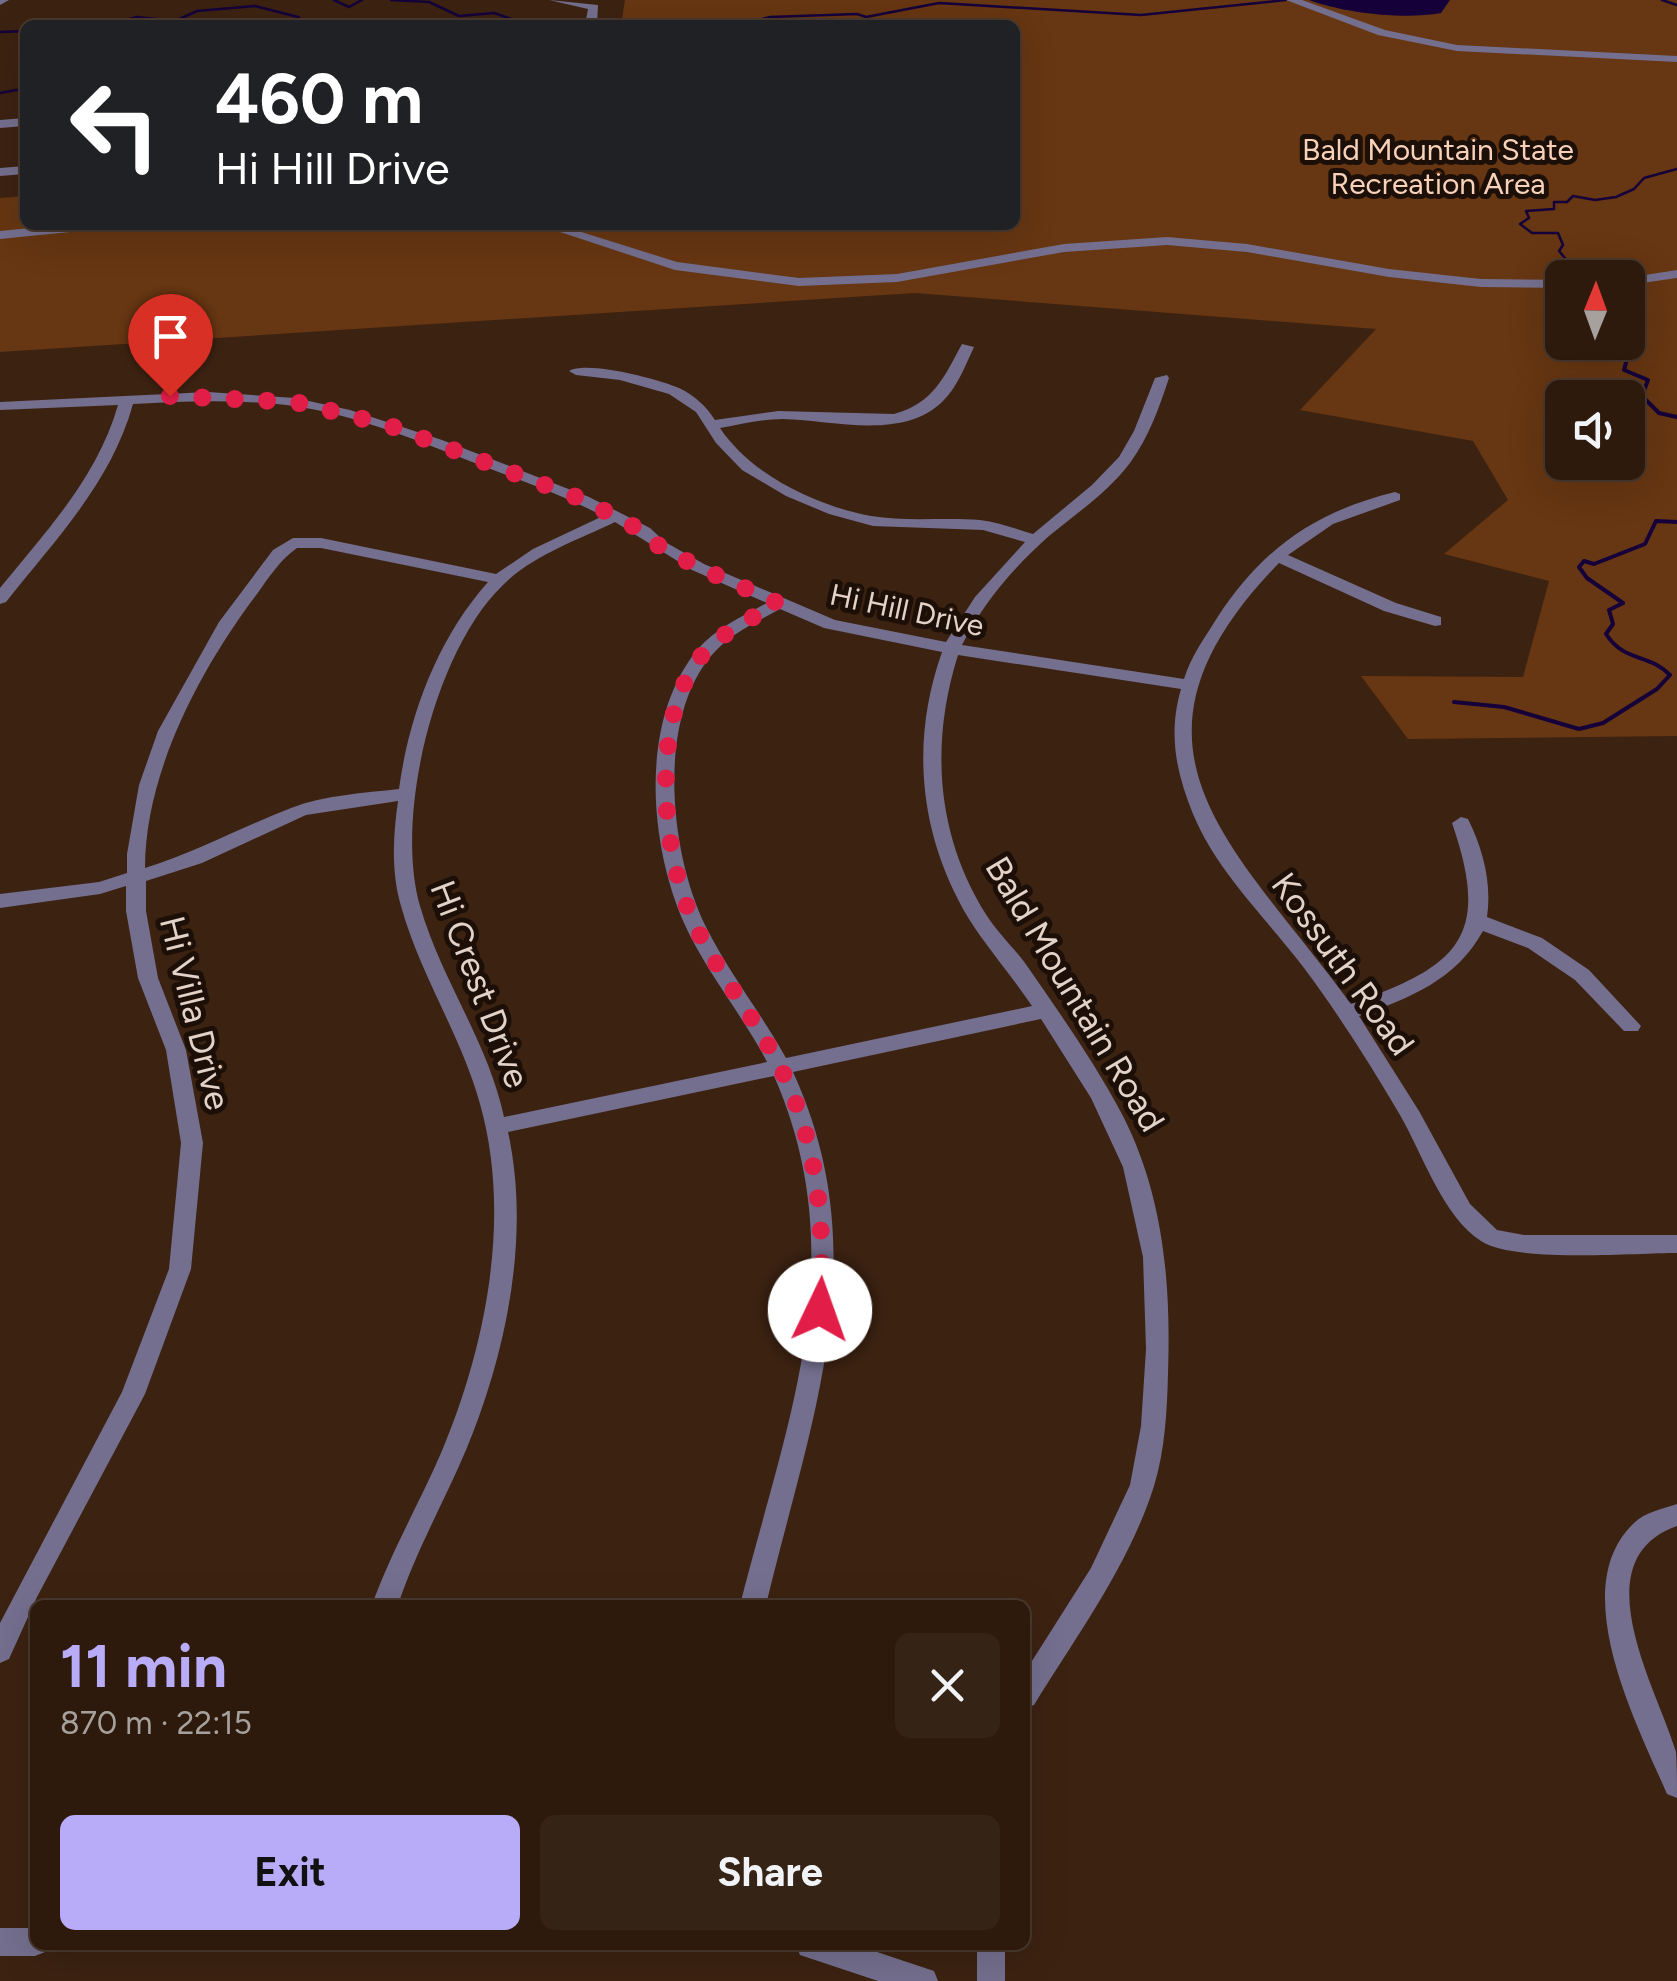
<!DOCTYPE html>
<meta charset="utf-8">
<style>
body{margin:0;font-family:Figtree,sans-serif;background:#352316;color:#f1f3f6;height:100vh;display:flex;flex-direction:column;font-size:38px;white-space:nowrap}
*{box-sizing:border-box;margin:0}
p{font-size:32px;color:#a7a19d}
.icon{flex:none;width:55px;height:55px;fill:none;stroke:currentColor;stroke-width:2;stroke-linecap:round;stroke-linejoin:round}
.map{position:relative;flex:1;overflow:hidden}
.drawer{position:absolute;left:30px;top:1600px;width:1000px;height:350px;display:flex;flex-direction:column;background:#2d1a0d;border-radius:15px;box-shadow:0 10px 40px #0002,0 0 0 2px #48382e}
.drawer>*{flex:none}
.hud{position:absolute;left:20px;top:20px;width:1000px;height:210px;border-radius:15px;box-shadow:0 10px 40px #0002,0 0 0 2px #48382e;background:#202124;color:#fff;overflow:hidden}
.needle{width:65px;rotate:1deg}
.controls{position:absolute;left:1545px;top:260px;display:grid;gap:20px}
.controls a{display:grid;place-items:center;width:100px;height:100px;border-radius:15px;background:#2d1a0d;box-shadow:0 10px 40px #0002,0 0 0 2px #48382e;font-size:50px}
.pin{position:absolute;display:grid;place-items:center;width:85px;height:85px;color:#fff;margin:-102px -42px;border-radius:50% 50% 50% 0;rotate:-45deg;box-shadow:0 0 10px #0007}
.pin .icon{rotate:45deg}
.me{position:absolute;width:110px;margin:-55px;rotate:3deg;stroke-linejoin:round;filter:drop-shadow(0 0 8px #0008)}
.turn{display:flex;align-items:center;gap:35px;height:210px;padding:0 30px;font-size:45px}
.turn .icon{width:130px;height:130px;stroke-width:2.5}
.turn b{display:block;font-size:70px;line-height:85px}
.round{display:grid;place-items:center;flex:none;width:105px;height:105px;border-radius:15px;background:#352316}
.head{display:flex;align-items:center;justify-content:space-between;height:170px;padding:0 30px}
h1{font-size:60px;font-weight:700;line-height:75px;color:#b8abf7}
.primary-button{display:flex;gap:20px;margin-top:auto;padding:20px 30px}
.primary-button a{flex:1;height:115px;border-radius:15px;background:#b8abf7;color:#111;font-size:40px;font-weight:700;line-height:115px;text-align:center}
.primary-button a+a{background:#352316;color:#f1f3f6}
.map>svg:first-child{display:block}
.green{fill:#673612;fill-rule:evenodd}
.water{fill:#15003a}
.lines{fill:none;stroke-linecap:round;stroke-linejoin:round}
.stream-far1{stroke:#15003a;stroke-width:2.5}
.stream{stroke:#15003a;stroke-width:4}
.minor{fill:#746f8e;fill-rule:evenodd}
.route{stroke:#e11d48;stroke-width:18;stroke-dasharray:0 32.4}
.labels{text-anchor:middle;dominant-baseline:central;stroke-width:10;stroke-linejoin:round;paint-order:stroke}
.far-park-label{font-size:30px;fill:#f8d1b9;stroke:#1b0f08}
.far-street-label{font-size:30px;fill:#e3d2c7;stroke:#1b0f08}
.street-label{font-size:35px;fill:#e3d2c7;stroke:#1b0f08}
</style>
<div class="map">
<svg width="1677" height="1981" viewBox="0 0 1677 1981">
<rect width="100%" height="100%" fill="#3c2211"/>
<!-- green -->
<path class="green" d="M625 0H1677V736L1408 739 1361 676 1523 677 1549 581 1444 554 1508 500 1473 441 1300 410 1376 329 915 293 0 352V198L25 196V225H1015V25H621ZM1562 278H1628V342H1562ZM1562 398H1628V462H1562Z"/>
<!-- water -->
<path class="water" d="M1309 0H1450L1441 13C1404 20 1344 13 1309 0Z"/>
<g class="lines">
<!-- stream-far1 -->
<g class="stream-far1">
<path d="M334 0 349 7 362 0"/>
<path d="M391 0 429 2 459 16 494 13 520 22 549 25"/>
<path d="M1662 0 1677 5"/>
<path d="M84 25H103"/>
<path d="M108 25 137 17 175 21 197 11 255 6 298 17 306 25"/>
<path d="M737 25 770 17 857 14 866 17 939 3 1141 15 1286 0"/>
<path d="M0 32 25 31"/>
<path d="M0 93 22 89 25 82"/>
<path d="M1580 276 1559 251 1563 245 1558 233H1532L1520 224 1529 218 1526 211 1554 209V202H1567L1573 196 1595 200 1616 197 1634 189 1644 178 1677 169"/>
</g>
<!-- stream -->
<g class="stream">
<path d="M1623 342 1607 351 1627 359 1624 370 1648 380 1642 396 1659 413 1677 417"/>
<path d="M1454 702 1504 707 1579 729 1603 723 1657 689 1670 675C1649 653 1625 663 1606 634L1613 624 1609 610 1623 603 1587 578 1579 567 1584 561 1594 564 1645 544 1656 521 1677 522"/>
</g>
<!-- minor -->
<g class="minor">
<path d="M0 0H9L0 5Z"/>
<path d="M549 0 598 5 597 25H585L588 9Z"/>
<path d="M1286 0H1302L1385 30 1457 45 1677 56V62L1457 51 1378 35Z"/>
<path d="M25 118V126L0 128V120Z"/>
<path d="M25 166V174L0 176V168Z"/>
<path d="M61 225H107L100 229 0 239V231Z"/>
<path d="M539 225H559L677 262 799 278 897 274 1064 244 1167 237 1247 244 1389 269 1481 279 1562 280V288L1481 287 1389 277 1247 252 1167 245 1064 252 897 282 799 286 675 270Z"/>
<path d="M1677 270V278L1628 285 1626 278Z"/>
<path d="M962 344 974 347C965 366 958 386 943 401 903 441 833 420 783 419 762 419 741 424 720 428 751 475 817 506 871 516 907 522 945 517 980 520 998 522 1016 529 1033 534L1092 485 1119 457 1134 431 1155 378 1167 375 1169 378C1159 408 1149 437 1130 463 1108 492 1077 513 1049 536 1014 567 983 603 962 645L1184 679C1191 656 1204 639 1217 618 1262 549 1314 512 1395 492L1400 494V500L1333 524 1288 555 1396 603 1441 617V625L1435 626 1384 611 1279 563C1099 748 1235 845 1351 1004 1458 966 1492 938 1452 823L1461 817 1468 819C1483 849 1492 883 1487 917L1542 938 1589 970 1641 1026 1638 1031H1624L1575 980 1528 948 1483 931C1456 980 1410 998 1359 1016L1419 1111 1470 1204 1497 1230 1524 1235H1677V1253C1634 1253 1514 1263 1481 1241 1443 1217 1422 1153 1400 1115 1370 1064 1339 1015 1304 968 1267 919 1217 872 1193 814 1176 772 1168 734 1181 689L958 655C930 744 936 836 987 916 998 933 1013 947 1025 963 1059 1012 1095 1063 1123 1116 1164 1197 1171 1284 1168 1374 1167 1411 1165 1450 1154 1486 1129 1565 1077 1635 1034 1705L1025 1708V1672L1091 1568 1130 1485 1141 1426 1146 1349 1143 1257 1123 1167 1091 1098 1041 1019 793 1072C878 1257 810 1421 766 1605H740C786 1423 855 1261 774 1076L508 1132C531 1236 506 1354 466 1450 444 1502 416 1551 398 1605H372C391 1552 419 1504 441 1453 486 1347 512 1216 480 1104 461 1035 420 975 401 906 391 872 393 836 398 801L306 815 202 863 146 881V911L158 978 186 1050 203 1143 191 1269 145 1394 37 1597 9 1659 0 1663V1623L122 1392 169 1269 181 1143 166 1050 138 978 126 911V886L100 894 0 908V894L99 882 127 873V854L139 785 158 731 219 622 273 550 293 538H321L496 574 533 549 603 516C565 496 524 482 483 466 423 443 358 415 294 406 240 399 187 401 133 404 111 483 55 540 6 602L0 604V588C47 530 97 478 118 405L0 410V402L208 392 295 398 350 410 442 440 589 497 650 528 665 542 704 564 835 620 946 642 975 597 1025 542 983 530 873 526 829 514 786 496 742 470 716 443 696 412 669 394 620 380 576 375 569 371C586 360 659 379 679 388 694 395 706 406 715 420L778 411 894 414C934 403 944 377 962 344ZM615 522 692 570 767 603C743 616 715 629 697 650 639 722 649 843 684 923 706 972 742 1014 767 1062L504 1117C488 1042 441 979 420 906 394 816 435 650 503 585 533 555 578 540 615 522ZM297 548H321L488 582C438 638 409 715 399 789 364 793 325 795 291 808 242 827 196 852 145 868 145 772 201 668 257 594 269 577 280 560 297 548ZM780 609 824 628 942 652C910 742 919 836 969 919 988 949 1012 976 1032 1006L786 1058C761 1013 729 973 706 927 670 855 656 721 711 656 729 634 757 622 780 609Z"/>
<path d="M1677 1504V1526C1580 1560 1658 1690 1676 1752 1677 1766 1677 1784 1677 1798L1667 1794C1637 1724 1565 1588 1634 1523 1645 1512 1663 1509 1677 1504Z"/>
<path d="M0 1928H35V1945H48L45 1952 35 1956H0Z"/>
<path d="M796 1945H856L934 1971 938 1981H878L800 1955Z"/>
<rect x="977" y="1945" width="28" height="36"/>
</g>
</g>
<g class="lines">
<!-- route -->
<path class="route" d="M170 396 295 402 388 425 584 500 644 532 659 546 698 567 778 603C753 618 722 632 703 654 649 716 661 854 694 923 719 976 758 1021 783 1073 819 1148 825 1228 820 1310"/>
</g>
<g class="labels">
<!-- far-park labels -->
<g class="far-park-label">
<text x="1438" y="149">Bald Mountain State<tspan x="1438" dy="34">Recreation Area</tspan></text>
</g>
<!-- far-street labels -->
<g class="far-street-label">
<text transform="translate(907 610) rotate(12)">Hi Hill Drive</text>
</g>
<!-- street labels -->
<g class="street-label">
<text transform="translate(1343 964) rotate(54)">Kossuth Road</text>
<text transform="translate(480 984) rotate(69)">Hi Crest Drive</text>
<text transform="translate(1075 994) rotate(59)">Bald Mountain Road</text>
<text transform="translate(195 1013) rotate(76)">Hi Villa Drive</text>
</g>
</g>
</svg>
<div class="controls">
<a><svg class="needle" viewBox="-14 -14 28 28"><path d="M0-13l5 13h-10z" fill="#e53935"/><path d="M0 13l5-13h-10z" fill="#a7a19d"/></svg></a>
<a><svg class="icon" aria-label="sound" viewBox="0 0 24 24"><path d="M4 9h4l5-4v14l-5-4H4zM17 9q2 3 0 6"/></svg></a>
</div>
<div class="pin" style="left:170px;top:396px;background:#d93025"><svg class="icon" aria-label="arrive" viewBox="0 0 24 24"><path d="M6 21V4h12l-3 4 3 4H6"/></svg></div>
<svg class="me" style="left:820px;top:1310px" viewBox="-20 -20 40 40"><circle r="19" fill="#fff"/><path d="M0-13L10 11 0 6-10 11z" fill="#e11d48"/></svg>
<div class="hud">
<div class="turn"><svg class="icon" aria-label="left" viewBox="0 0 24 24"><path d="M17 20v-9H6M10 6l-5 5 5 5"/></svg><div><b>460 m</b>Hi Hill Drive</div></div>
</div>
<section class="drawer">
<div class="head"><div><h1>11 min</h1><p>870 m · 22:15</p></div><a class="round"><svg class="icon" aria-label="close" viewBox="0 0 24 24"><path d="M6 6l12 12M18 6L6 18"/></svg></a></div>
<div class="primary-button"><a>Exit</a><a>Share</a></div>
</section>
</div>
